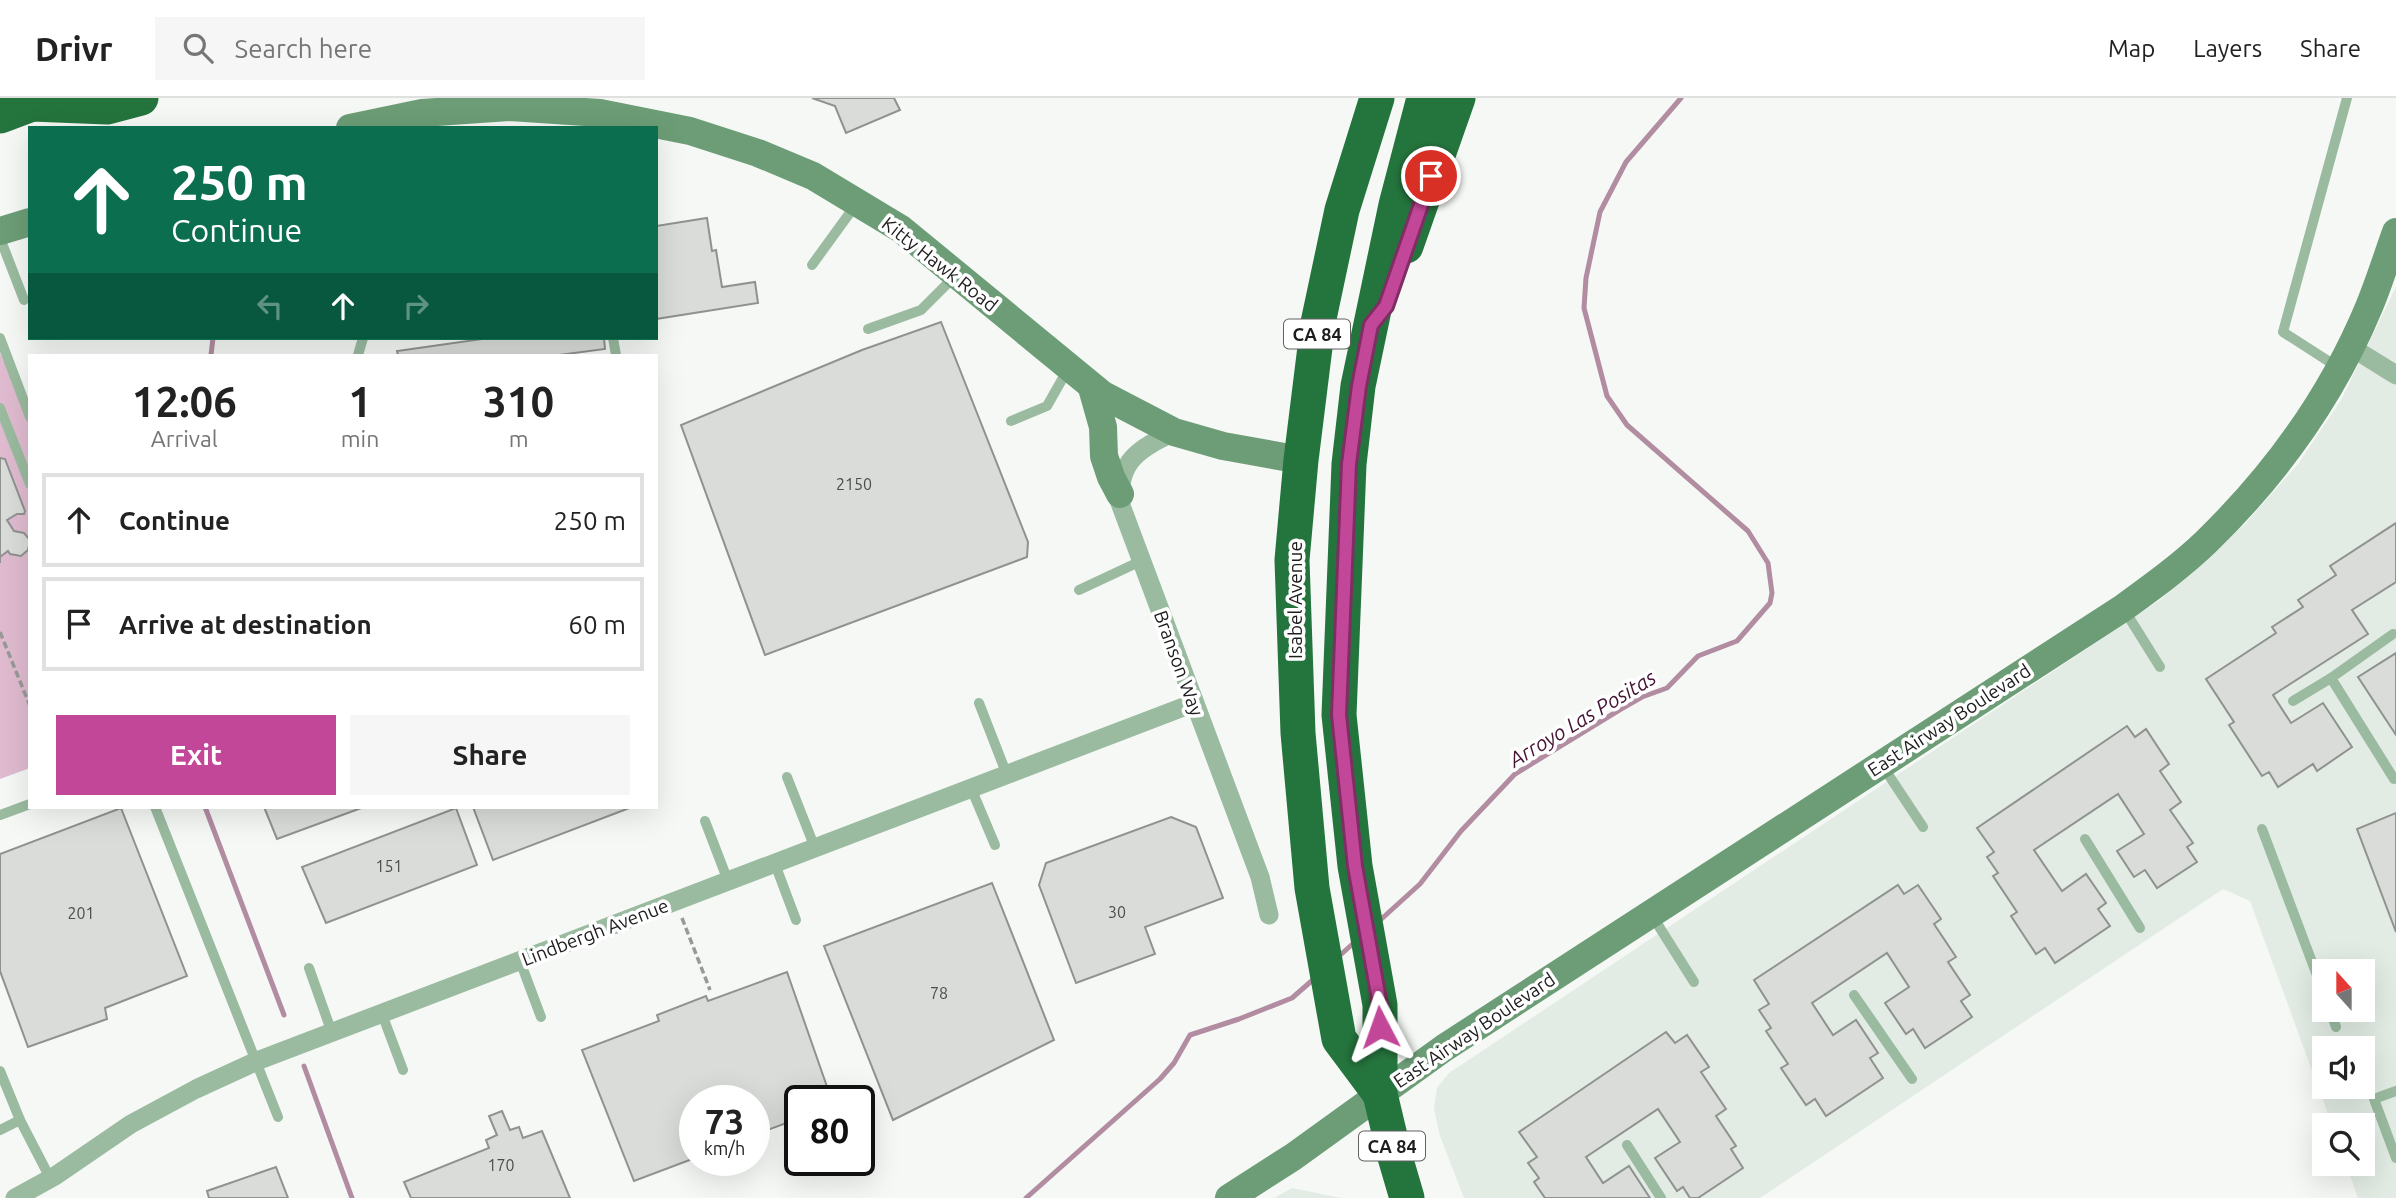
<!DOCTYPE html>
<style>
body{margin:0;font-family:Ubuntu,sans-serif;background:#f6f6f6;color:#222;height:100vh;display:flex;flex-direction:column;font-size:26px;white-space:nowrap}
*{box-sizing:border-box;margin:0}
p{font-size:23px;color:#767676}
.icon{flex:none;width:38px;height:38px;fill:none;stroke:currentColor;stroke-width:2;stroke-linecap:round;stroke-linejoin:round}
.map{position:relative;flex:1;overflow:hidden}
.drawer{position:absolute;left:28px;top:256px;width:630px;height:455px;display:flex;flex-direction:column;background:#fff;border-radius:0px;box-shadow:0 7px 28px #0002}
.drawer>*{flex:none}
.banner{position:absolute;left:28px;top:28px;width:630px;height:214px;border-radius:0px;box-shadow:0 7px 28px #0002;background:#0b6e4f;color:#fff;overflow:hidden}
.needle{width:46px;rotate:339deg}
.fabs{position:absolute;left:2312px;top:861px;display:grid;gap:14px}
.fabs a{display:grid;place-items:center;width:63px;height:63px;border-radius:0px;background:#fff;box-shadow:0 7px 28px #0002;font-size:35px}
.speed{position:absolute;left:679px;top:987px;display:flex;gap:14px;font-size:35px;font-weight:700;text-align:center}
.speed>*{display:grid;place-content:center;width:91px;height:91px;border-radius:50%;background:#fff;box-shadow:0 7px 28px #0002;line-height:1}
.speed small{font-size:18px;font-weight:400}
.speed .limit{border:4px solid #111;border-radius:10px;background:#fff;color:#111}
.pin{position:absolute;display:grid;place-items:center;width:60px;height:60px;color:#fff;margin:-30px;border:4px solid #fff;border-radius:50%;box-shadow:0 2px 7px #0007}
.me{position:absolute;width:77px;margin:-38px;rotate:356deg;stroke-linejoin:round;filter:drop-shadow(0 0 5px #0008)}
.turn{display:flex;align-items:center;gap:24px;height:147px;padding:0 28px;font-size:32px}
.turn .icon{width:91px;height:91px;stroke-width:2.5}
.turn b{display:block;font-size:49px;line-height:60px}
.lanes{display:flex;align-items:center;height:66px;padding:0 28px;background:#0003;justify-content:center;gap:35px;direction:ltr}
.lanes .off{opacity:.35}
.eta{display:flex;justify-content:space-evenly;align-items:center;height:119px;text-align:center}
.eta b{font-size:42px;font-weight:700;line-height:49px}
.cta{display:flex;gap:14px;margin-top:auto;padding:14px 28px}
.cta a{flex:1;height:80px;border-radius:0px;background:#c34798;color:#fff;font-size:28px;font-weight:700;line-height:80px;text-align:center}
.cta a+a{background:#f6f6f6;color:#222}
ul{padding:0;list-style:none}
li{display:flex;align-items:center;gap:21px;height:94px;margin:0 14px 10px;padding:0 14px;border:4px solid #e0e0e0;border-radius:0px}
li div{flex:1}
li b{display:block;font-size:26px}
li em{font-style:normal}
header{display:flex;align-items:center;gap:42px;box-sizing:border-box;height:98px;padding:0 35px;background:#fff;border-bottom:2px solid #e0e0e0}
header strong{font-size:33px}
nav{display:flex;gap:38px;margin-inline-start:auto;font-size:24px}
.search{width:490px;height:63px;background:#f6f6f6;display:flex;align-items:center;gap:18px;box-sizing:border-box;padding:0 24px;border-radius:0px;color:#767676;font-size:26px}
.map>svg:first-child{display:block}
.built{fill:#e2ece4;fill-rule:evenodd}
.green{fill:#e0bbd0}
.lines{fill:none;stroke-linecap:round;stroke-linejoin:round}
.stream{stroke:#b28ca1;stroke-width:5}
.building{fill:#d9dcd9;stroke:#8f928f;stroke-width:2}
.path{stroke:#979a97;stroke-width:3.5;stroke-dasharray:7 3.5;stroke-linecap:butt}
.lane{stroke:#9abba0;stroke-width:10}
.street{stroke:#9abba0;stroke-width:19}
.secondary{stroke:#6c9d76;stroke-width:28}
.highway{stroke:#24743d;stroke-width:35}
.route-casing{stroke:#7f2e63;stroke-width:18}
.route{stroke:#c34798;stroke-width:12}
.labels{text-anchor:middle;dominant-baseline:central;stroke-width:7;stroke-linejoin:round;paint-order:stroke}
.number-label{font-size:16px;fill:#4b4d4b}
.shield{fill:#fff;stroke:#606160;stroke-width:2}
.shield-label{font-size:18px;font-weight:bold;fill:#1c1d1c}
.street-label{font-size:19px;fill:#1c1d1c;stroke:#fff}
.water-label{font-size:21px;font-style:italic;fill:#451434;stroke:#fff}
</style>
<header>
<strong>Drivr</strong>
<div class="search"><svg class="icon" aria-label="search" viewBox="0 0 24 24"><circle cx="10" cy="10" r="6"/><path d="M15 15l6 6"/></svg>Search here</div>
<nav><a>Map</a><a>Layers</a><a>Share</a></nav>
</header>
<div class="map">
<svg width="2396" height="1100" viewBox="0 0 2396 1100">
<rect width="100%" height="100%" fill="#f5f8f5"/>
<!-- built -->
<g class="built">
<path d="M2396 189V1100H2358L2346 1066H2362V1027H2332L2250 803 2223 791 1760 1100H1464L1440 1038 1434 1011 1437 990 1449 975 2160 502 2244 427 2298 366 2341 302ZM2324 873H2362V912H2324ZM2324 950H2362V989H2324Z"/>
<path d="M1292 1090 1341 1100H1274Z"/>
</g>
<!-- green -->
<path class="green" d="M0 255 30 320V670L0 681Z"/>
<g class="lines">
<!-- stream -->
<g class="stream">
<path d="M211 257 213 240"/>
<path d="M205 709 284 917"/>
<path d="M1377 825 1420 786 1461 733 1515 676 1621 611 1642 599 1667 590 1698 558 1737 543 1770 505 1772 495 1768 465 1748 433 1627 327 1607 298 1584 210 1586 180 1600 114 1626 64 1681 0"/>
<path d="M1338 859 1356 843"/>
<path d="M304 968 352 1100"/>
<path d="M1026 1100 1160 981 1174 965 1190 937 1239 921 1292 900 1315 880"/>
</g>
</g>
<!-- building -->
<g class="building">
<path d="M812 0H894L900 12 846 35 835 8Z"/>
<path d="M707 120 712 153 716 152 722 189 755 184 758 205 656 221V128Z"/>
<path d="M941 224 1028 444 1027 459 765 557 681 327 862 252Z"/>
<path d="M489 240H604L605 251 559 257H398L397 253Z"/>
<path d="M0 360 5 361 25 413 24 416H17L7 422 14 433 24 435 30 442 28 452 21 458 10 456 8 453 0 459V465Z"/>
<path d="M2396 425V484L2352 512 2368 536 2273 597 2291 625 2323 605 2352 649 2317 673 2313 666 2278 689 2269 674 2262 678 2229 627 2234 624 2206 581 2276 535 2272 529 2303 509 2298 502 2336 477 2330 468Z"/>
<path d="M2396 555V637L2358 579Z"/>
<path d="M2127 628 2135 639 2146 631 2169 666 2160 673 2181 704 2170 712 2193 745 2187 749 2197 764 2157 790 2145 772 2134 779 2117 753 2144 736 2118 696 2034 752 2062 793 2086 776 2106 805 2098 811 2110 828 2055 865 2045 850 2036 856 2011 818 2017 814 1993 778 1998 775 1987 759 1994 754 1977 730Z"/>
<path d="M264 709H364L277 741Z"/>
<path d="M473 709H632L493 762Z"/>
<path d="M121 710 187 878 105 910 107 921 28 949 0 873V756Z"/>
<path d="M456 710 477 767 326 825 302 769Z"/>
<path d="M2396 715V834L2357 731Z"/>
<path d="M1171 719 1196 729 1223 800 1145 829 1155 856 1076 885 1039 787 1046 765Z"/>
<path d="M992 785 1054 942 893 1022 824 848Z"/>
<path d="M1898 787 1904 796 1918 787 1941 821 1934 826 1956 859 1948 864 1970 897 1961 903 1972 919 1925 950 1913 931 1906 936 1885 905 1909 889 1887 855 1812 905 1833 937 1856 922 1878 955 1870 960 1883 980 1826 1018 1815 1001 1806 1007 1781 970 1788 966 1766 933 1771 930 1759 912 1769 906 1754 882Z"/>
<path d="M787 874 832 1003H800V1020L754 1037V1003H695V1060L634 1083 582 952 659 923 657 917 706 898 708 903Z"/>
<path d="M1666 934 1675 945 1687 937 1709 969 1701 974 1726 1011 1716 1018 1736 1048 1731 1051 1743 1070 1698 1100H1690L1683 1089 1677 1093 1655 1060 1680 1044 1658 1011 1586 1059 1603 1085 1629 1068 1650 1100H1545L1534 1084 1539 1080 1528 1065 1537 1059 1519 1034Z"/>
<path d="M502 1013 510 1032 519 1029 523 1040 542 1033 570 1100H411L404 1084 489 1050 486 1042 497 1037 489 1018Z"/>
<path d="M276 1069 288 1100H209L207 1093Z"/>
</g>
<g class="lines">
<!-- path -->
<g class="path">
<path d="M0 534 30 608"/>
<path d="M682 820 710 892"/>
</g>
<!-- lane -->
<g class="lane">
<path d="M0 140 24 202"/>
<path d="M812 167 857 105"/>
<path d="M868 231 921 212 954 179"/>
<path d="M0 240 30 319"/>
<path d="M613 240 616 257"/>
<path d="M358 257 363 240"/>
<path d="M2339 270 2283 234 2347 0"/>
<path d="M0 310 30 386"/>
<path d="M1011 323 1047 308 1068 271"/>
<path d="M1079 492 1141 463"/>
<path d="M2125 513 2160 569"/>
<path d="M2393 536 2331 580 2394 681"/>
<path d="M2293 603 2331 580"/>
<path d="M979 605 1007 677"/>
<path d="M1884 670 1923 729"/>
<path d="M787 679 815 750"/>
<path d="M971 690 995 747"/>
<path d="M155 709 278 1019"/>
<path d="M0 717 30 706"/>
<path d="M705 723 728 783"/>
<path d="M2262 731 2324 896"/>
<path d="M2085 741 2140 830"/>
<path d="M775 766 796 822"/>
<path d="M1653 819 1694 884"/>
<path d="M520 863 541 919"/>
<path d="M309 870 332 935"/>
<path d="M1854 897 1912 981"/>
<path d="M2330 912 2336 929"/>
<path d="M382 916 403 972"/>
<path d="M0 973 20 1022 50 1080"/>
<path d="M2396 993 2374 1001 2396 1060"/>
<path d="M0 1032 20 1022"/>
<path d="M1627 1047 1661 1100"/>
</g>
<!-- street -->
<g class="street">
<path d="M2351 249 2396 277"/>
<path d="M1174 334C1139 351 1118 362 1120 405L1260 779 1269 817"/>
<path d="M15 1100 55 1078 131 1026 196 991 257 963 1194 605"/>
</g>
<!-- secondary -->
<g class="secondary">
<path d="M350 30 422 15 510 9 600 15 690 33 758 55 813 78 901 131 1103 297 1174 334 1223 348 1301 362"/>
<path d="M0 133 30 124"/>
<path d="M1092 290 1103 329 1104 358 1111 379 1120 396"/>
<path d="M1229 1100 1293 1059 1444 950 2123 510C2152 489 2181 468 2206 444 2275 377 2332 298 2369 209 2379 185 2387 159 2396 134"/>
</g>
<!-- highway -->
<g class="highway">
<path d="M1377 0 1342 112 1318 225 1301 362 1292 462 1298 635 1312 790 1339 941 1380 996"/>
<path d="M32 6 107 9 141 0"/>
<path d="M0 18 48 0"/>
<path d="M1406 148 1458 0"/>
<path d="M1407 1100 1395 1059 1380 996V907L1355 768 1339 617 1349 366 1358 288 1396 107 1424 0"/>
</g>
</g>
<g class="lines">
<!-- route casing -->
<g class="route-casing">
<path id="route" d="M1380 929V907L1355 768 1339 617 1349 366 1359 288 1371 227 1386 208 1431 78"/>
</g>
<!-- route -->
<use href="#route" class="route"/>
</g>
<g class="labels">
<!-- number labels -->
<g class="number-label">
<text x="854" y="386">2150</text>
<text x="389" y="768">151</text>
<text x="1117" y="814">30</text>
<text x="81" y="815">201</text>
<text x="939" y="895">78</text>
<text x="501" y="1067">170</text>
</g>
<!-- shield labels -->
<g class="shield">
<rect x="1284" y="221.5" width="66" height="29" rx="5"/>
<rect x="1359" y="1033.5" width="66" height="29" rx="5"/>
</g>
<g class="shield-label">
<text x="1317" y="236">CA 84</text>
<text x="1392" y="1048">CA 84</text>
</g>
<!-- street labels -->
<g class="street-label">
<text transform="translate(940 166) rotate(38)">Kitty Hawk Road</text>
<text transform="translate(1295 502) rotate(-90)">Isabel Avenue</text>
<text transform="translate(1179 565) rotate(70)">Branson Way</text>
<text transform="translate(1949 622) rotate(-33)">East Airway Boulevard</text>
<text transform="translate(595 834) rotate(-21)">Lindbergh Avenue</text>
<text transform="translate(1474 932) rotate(-34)">East Airway Boulevard</text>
</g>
<!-- water labels -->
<g class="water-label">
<text transform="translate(1582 620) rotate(-31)">Arroyo Las Positas</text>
</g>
</g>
</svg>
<div class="fabs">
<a><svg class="needle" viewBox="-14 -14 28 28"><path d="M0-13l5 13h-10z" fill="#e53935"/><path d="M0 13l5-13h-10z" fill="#767676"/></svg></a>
<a><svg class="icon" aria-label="sound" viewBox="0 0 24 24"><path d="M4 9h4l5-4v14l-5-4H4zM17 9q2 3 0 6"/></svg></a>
<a><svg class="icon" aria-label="search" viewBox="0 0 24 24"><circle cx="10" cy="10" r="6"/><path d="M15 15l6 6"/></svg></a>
</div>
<div class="speed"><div>73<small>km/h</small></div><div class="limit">80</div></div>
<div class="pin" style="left:1431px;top:78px;background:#d93025"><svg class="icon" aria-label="arrive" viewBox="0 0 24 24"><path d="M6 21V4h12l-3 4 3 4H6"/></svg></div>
<svg class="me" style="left:1380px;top:929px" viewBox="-20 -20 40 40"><path d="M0-17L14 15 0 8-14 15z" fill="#c34798" stroke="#fff" stroke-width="4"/></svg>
<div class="banner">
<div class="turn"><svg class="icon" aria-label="ahead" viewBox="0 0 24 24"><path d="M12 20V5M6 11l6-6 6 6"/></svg><div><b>250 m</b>Continue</div></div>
<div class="lanes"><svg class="icon off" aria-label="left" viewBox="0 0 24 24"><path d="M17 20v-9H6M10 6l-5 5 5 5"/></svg><svg class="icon" aria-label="ahead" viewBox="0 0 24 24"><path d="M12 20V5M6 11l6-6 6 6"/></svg><svg class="icon off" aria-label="right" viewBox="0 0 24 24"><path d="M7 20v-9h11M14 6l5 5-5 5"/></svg></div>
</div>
<section class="drawer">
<div class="eta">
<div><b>12:06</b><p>Arrival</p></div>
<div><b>1</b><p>min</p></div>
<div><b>310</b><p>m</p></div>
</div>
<ul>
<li><svg class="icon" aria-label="ahead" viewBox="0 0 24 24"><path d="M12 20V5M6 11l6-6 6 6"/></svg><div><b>Continue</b></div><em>250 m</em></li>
<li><svg class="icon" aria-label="arrive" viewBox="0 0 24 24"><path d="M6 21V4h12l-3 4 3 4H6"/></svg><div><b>Arrive at destination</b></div><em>60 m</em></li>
</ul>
<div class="cta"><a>Exit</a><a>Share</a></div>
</section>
</div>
